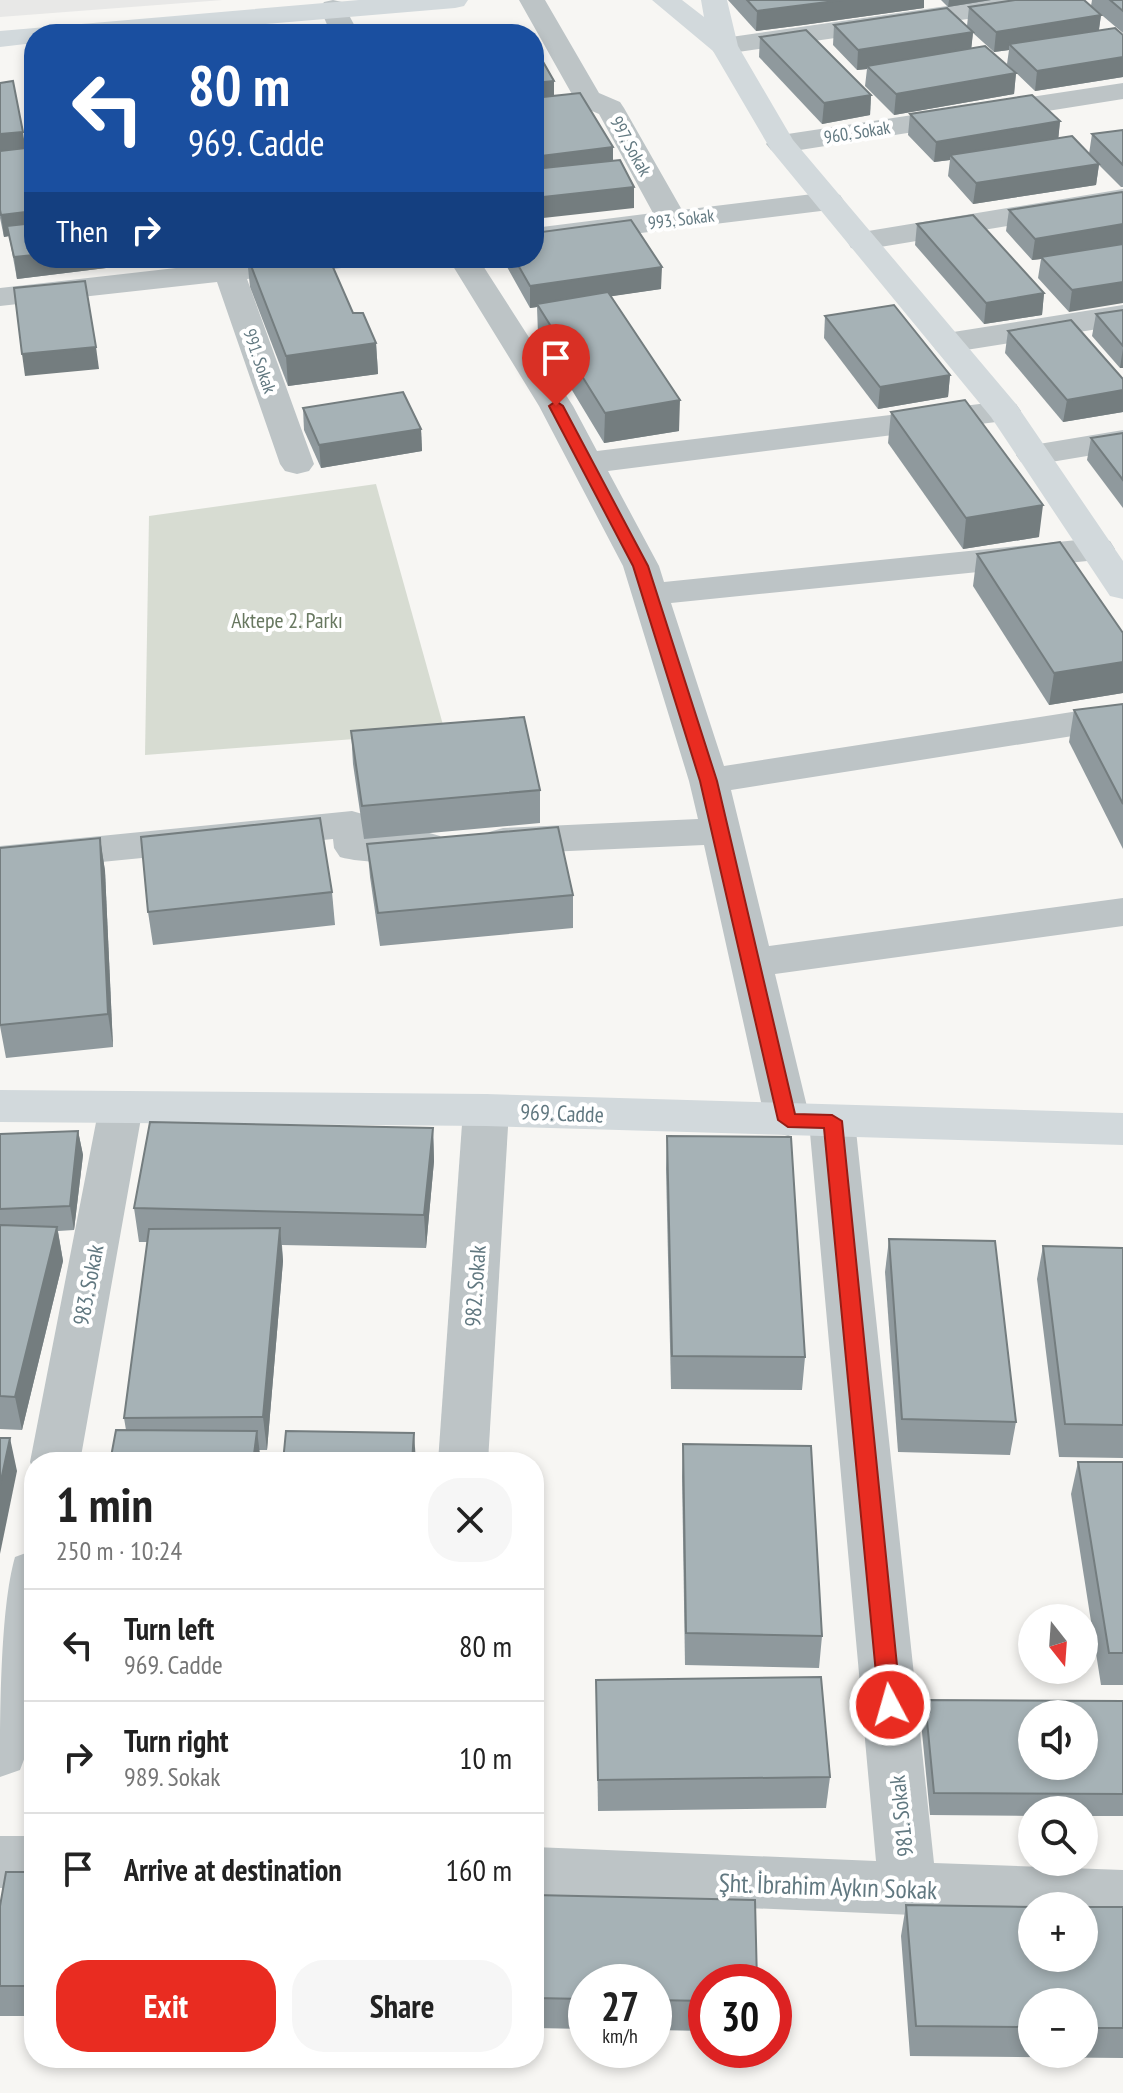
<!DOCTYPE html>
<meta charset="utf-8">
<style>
body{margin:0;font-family:"PT Sans Narrow",sans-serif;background:#f6f6f6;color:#222;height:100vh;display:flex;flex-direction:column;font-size:30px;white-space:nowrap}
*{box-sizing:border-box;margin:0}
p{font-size:26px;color:#767676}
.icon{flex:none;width:44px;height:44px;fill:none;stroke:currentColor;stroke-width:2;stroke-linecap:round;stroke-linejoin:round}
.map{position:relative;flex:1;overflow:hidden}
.drawer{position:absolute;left:24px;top:1452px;width:520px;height:616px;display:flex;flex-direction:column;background:#fff;border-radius:32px;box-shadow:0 4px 12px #0003}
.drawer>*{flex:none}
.banner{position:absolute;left:24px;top:24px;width:520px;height:244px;border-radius:32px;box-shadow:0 4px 12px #0003;background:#1a4fa0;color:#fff;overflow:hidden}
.needle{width:52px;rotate:163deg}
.tools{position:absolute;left:1018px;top:1604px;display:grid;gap:16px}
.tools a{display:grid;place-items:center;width:80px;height:80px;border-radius:50%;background:#fff;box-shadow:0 4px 12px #0003;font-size:40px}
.speed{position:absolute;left:568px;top:1964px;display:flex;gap:16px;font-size:40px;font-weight:700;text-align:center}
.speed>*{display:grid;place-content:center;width:104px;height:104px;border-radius:50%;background:#fff;box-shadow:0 4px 12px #0003;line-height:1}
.speed small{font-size:20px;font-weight:400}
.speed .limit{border:12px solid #d22;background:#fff;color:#111}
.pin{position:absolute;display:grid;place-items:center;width:68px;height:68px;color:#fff;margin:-82px -34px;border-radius:50% 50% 50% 0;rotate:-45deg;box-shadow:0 0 8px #0007}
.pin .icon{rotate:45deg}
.me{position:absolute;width:88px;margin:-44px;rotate:354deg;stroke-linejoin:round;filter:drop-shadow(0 0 6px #0008)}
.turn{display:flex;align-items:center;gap:28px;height:168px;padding:0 32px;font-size:36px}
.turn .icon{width:104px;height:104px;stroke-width:2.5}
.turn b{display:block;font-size:56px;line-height:68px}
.then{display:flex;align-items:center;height:76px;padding:0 32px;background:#0003;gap:16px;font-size:30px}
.round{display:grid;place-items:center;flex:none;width:84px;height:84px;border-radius:32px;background:#f6f6f6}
.head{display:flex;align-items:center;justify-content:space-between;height:136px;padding:0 32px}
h1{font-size:48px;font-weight:800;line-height:60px}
.action{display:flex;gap:16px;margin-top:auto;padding:16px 32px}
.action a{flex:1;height:92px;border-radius:32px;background:#e92c21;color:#fff;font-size:32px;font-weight:800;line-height:92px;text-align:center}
.action a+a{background:#f6f6f6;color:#222}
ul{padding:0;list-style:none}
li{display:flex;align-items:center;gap:24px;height:112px;padding:0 32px;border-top:2px solid #e0e0e0}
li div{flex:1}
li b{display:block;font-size:30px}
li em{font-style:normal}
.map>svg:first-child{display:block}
.built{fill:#e8e8e7}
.green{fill:#d7dcd2}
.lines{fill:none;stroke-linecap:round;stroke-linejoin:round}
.street{fill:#bdc4c6;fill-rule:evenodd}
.secondary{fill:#d2d9dc;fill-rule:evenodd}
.wall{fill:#8f999d;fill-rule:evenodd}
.shaded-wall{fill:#747d7f}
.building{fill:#a6b2b6;stroke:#747d7f;stroke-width:2;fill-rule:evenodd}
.route{fill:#e92c21;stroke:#971d15;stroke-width:2}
.labels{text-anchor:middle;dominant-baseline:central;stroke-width:8;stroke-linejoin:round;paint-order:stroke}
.far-street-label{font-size:18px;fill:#617880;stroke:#fff}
.park-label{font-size:22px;fill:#687860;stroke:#fff}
.street-label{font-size:22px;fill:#617880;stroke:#fff}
.near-street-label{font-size:26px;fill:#617880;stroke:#fff}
</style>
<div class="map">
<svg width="1123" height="2093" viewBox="0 0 1123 2093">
<rect width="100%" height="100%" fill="#f7f6f3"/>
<!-- built -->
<path class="built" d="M0 0H223L0 17Z"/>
<!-- green -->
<path class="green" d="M376 484 445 732 145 755 149 516Z"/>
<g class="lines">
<!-- street -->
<g class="street">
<path d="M333 0 342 2 359 34H331L320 8 324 2Z"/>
<path d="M519 0H545L599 93 620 102 624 108 682 210 829 192 840 195 844 201 840 207 829 210 534 246V228L653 213 599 114 578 105Z"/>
<path d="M989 0H1058L1054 6 1045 8 724 54 714 52 710 46 714 40 724 38Z"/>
<path d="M1123 83V99L781 153 771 150 766 144 771 138 781 135Z"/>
<path d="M1123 189V207L862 250 851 248 847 241 851 234 862 232Z"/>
<path d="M209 258H239L241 261 365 258 361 265 350 267 247 279 314 464 309 471 297 474 285 471 280 464 217 282 0 306V288L211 264Z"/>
<path d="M448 258H478L573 406 597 451 1004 401 1016 404 1021 411 1016 418 1004 421 608 471 659 566 664 582 1097 538 1110 541 1115 549 1110 557 1097 560 671 603 724 766 1123 704V728L731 790 769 946 1123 898V926L775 974 810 1119 816 1110 832 1105 848 1110 855 1121 934 1863 1123 1870V1924L1084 1922V1906H1032V1920L534 1899V1847L876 1861 809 1122 804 1131 788 1136 772 1131 765 1120 704 845 503 854 489 850 483 841 489 832 503 828 698 819 689 781 623 566 539 406Z"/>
<path d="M1123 305V325L947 353 936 350 931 343 936 336 947 333Z"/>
<path d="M1123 430V450L1033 465 1021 462 1016 455 1021 448 1033 445Z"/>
<path d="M352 811 366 815 372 824 373 834 426 832 440 836 446 845 440 854C411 862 369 865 340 857L334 848 333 839 0 872V846Z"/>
<path d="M121 1091 137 1096 143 1107 80 1462H34V1471L30 1462 99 1107 105 1096Z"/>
<path d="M486 1094 502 1099 509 1110 488 1462H438L463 1110 470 1099Z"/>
<path d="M34 1550C34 1611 44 1718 20 1770L0 1777C0 1717 0 1609 15 1557Z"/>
<rect x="0" y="1836" width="34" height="52"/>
</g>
<!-- secondary -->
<g class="secondary">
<path d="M359 0H468L464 6 455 8 146 34H34V43L0 47V31Z"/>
<path d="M652 0H682L704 17 701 0H727L738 46 793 140 1016 404 1123 561V599L1110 596 991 417 771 150 713 51Z"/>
<path d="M0 1090 486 1094 1123 1113V1145L486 1126 0 1122Z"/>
</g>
</g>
<!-- wall -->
<g class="wall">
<path d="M728 0H924V8L803 25 756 31Z"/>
<path d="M941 0H991L948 7Z"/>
<path d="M1092 0H1123V33L1091 6Z"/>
<path d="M969 7 1101 15 1099 30 1123 35V77L1035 91 1007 64 1009 50 994 52 973 33 971 48 1016 73 1014 94 894 115 865 86 867 69 857 70 833 45 834 25 967 26Z"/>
<path d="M760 37 871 95 870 115 822 124 759 57Z"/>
<path d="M534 46 554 96 613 147V161L634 208 537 169 534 163Z"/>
<path d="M0 83 34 258H187L17 279 9 236 4 237 0 218Z"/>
<path d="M910 114 1060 121 1058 139 1089 154 1092 134 1123 130V187H1121L1099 165 1096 185 973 204 948 176 950 160 934 162 908 135Z"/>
<path d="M1122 192 1069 312 1038 278 1041 259 1032 260 1006 231 1009 210Z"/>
<path d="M917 224 1044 293 1042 315 984 324 915 245Z"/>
<path d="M247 258 353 313 376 343 378 374 288 386 250 287Z"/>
<path d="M502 258H534L661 289 611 296 679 431 604 443 538 334 537 307 530 308Z"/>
<path d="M1123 310V368H1120L1092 336 1096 314Z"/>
<path d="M825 316 950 375 948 397 878 409 824 338Z"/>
<path d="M1008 331 1123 379V412L1063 422 1005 353Z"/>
<path d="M303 408 421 429 422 451 321 468 304 430Z"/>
<path d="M891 412 1039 537 963 549 888 443Z"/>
<path d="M1123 433V508L1087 460 1091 438Z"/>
<path d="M977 554 1123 633V693L1049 705 973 586Z"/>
<path d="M1123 704V849L1069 742 1074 710Z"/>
<path d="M351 731 540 790V823L364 839 353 764Z"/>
<path d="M100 838 105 871 113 1047 6 1058 0 1026V848Z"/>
<path d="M367 844 573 895V928L380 946 370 877Z"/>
<path d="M332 892 335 925 153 945 148 912Z"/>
<path d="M433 1128 434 1161 426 1248 282 1245 283 1261 267 1450H259L261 1462H110L126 1430 124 1418 147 1242H139L134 1208Z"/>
<path d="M78 1131 83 1155 74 1230 58 1231 63 1261 22 1430 0 1429V1134Z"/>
<path d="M667 1136 805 1357 802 1390 671 1389 666 1169Z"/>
<path d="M889 1239 1016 1422 1010 1455 898 1452 885 1272Z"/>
<path d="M1043 1246 1123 1248V1458L1059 1457 1037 1279Z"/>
<path d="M683 1444 822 1636 819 1668 685 1665 682 1477Z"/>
<path d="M1078 1462H1123V1685H1101L1071 1494Z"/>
<path d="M596 1680 830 1777 826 1808 598 1811Z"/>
<path d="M925 1700 1123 1701V1816H1084V1810H1032V1816L930 1815 921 1722Z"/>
<path d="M34 1872V2016H0V1906Z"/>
<path d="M534 1895 706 1982V2031L654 2030V1982H586V2029L534 2028Z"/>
<path d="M906 1905 1123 1907V2058L910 2056 901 1936ZM1032 2002H1084V2054H1032Z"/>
</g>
<!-- shaded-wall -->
<g class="shaded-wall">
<path d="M843 0H924V8L803 25 756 31 757 11Z"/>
<path d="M949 0H991L948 7Z"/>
<path d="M1101 15 1098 35 1009 44V50L994 52 996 32Z"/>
<path d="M973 32 971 52 867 66V69L857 70 858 50Z"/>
<path d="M1123 57V77L1035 91 1037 71Z"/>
<path d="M1016 73 1014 94 894 115 896 94Z"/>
<path d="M554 81V101L534 104V83Z"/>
<path d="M871 95 870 115 822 124 824 103Z"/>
<path d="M1060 121 1058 142 950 155V160L934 162 936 142Z"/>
<path d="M23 132 26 153 0 156V134Z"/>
<path d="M613 147V168L541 177V156Z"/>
<path d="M1099 164 1096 185 973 204 976 183Z"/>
<path d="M634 187V208L534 219V198Z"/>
<path d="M34 211V233L7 226 9 236 4 237 1 215Z"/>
<path d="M1123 224V245L1041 257V259L1032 260 1035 239Z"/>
<path d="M34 255V258H187L17 279 14 257Z"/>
<path d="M662 267 661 289 539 307 537 304V307L530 308V286Z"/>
<path d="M1123 282V303L1069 312 1072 290Z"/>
<path d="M1044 293 1042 315 984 324 986 303Z"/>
<path d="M376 343 378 374 288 386 286 356Z"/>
<path d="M96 347 99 369 25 376 22 354Z"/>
<path d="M1123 348V368H1120Z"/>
<path d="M950 375 948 397 878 409 880 387Z"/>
<path d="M1123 390V412L1063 422 1067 400Z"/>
<path d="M680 400 679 431 604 443 605 413Z"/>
<path d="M421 429 422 451 321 468 319 445Z"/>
<path d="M1043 505 1039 537 963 549 966 518Z"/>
<path d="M1123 662V693L1049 705 1054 673Z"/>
<path d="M100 838 105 871 113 1047 108 1014Z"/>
<path d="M433 1128 434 1161 426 1248 424 1215Z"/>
<path d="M78 1131 83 1155 74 1230 70 1206Z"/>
<path d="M57 1227 63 1261 22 1430 15 1397Z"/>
<path d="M280 1228 283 1261 267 1450 263 1417Z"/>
<path d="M257 1431 261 1462H253Z"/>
<path d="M414 1433 416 1462H412Z"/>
<path d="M10 1438 17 1471 0 1554V1485Z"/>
</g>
<!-- building -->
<g class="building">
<path d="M747 0H843L757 11Z"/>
<path d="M1015 0H1084L1101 15 996 32 969 7Z"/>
<path d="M1110 0H1123V11Z"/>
<path d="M947 8 973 32 858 50 834 25Z"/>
<path d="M1115 28 1123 35V57L1037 71 1009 44Z"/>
<path d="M806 30 871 95 824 103 760 37Z"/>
<path d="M534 46 554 81 534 83Z"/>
<path d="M985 46 1016 73 896 94 867 66Z"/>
<path d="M13 81 23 132 0 134V83Z"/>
<path d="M580 93 613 147 541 156 534 143V98Z"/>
<path d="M1032 95 1060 121 936 142 910 114Z"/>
<path d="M1123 130V165L1092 134Z"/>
<path d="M1072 136 1099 164 976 183 950 155Z"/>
<path d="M34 147V211L1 215 0 210V151Z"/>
<path d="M620 160 634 187 534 198V169Z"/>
<path d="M1122 192 1123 193V224L1035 239 1009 210Z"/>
<path d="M973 215 1044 293 986 303 917 224Z"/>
<path d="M631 220 662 267 530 286 514 258H534V233Z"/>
<path d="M34 223V255L14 257 7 226Z"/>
<path d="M1123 244V282L1072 290 1041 257Z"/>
<path d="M248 258H329L353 313H363L376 343 286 356Z"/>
<path d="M85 281 96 347 22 354 14 288Z"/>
<path d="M608 292 680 400 605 413 537 304Z"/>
<path d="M894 305 950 375 880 387 825 316Z"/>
<path d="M1123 310V346L1096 314Z"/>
<path d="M1071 320 1123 379V390L1067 400 1008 331Z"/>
<path d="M403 392 421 429 319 445 303 408Z"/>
<path d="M965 400 1043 505 966 518 891 412Z"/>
<path d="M1123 433V480L1091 438Z"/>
<path d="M1060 542 1123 633V662L1054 673 977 554Z"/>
<path d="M1123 704V804L1074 710Z"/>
<path d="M524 717 540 790 362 806 351 731Z"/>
<path d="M320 818 332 892 148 912 141 837Z"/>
<path d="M558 827 573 895 378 913 367 844Z"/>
<path d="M100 838 108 1014 0 1025V848Z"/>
<path d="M150 1122 433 1128 424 1215 134 1208Z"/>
<path d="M78 1131 70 1206 0 1209V1134Z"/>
<path d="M667 1136 791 1137 805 1357 672 1356Z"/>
<path d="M0 1225 57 1227 15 1397 0 1396Z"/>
<path d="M280 1228 263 1417 124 1418 149 1229Z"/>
<path d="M889 1239 995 1241 1016 1422 902 1419Z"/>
<path d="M1043 1246 1123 1248V1425L1065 1424Z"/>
<path d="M116 1430 257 1431 253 1462H110Z"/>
<path d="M286 1431 414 1433 412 1462H283Z"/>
<path d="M0 1438H10L0 1485Z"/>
<path d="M683 1444 811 1446 822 1636 686 1633Z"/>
<path d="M1078 1462H1123V1653H1109Z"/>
<path d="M821 1677 830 1777 598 1780 596 1680Z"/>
<path d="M925 1700 1123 1701V1794L934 1793ZM1032 1714H1084V1766H1032Z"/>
<path d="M6 1872H34V1986H0V1906Z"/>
<path d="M534 1895 755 1900 757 1982H706V2001L654 2000V1982H586V1999L534 1998Z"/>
<path d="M906 1905 1032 1907V1958H1084V1907H1123V2028H1084V2002H1032V2027L916 2026Z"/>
</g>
<!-- route -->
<path class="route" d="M556 401 563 406 648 566 717 781 795 1114 832 1115 842 1121 901 1705 898 1712 890 1715 882 1712 879 1705 824 1128 788 1127 778 1120 700 781 633 566 549 406Z"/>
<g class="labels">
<!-- far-street labels -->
<g class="far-street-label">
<text transform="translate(857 132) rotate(-9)">960. Sokak</text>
<text transform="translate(631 146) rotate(61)">997. Sokak</text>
<text transform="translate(681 219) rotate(-7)">993. Sokak</text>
<text transform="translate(260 361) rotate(71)">991. Sokak</text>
</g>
<!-- park labels -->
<g class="park-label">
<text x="287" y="620">Aktepe 2. Parkı</text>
</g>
<!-- street labels -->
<g class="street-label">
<text transform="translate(562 1113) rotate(2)">969. Cadde</text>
<text transform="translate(88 1285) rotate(-79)">983. Sokak</text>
<text transform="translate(475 1286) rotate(-86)">982. Sokak</text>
<text transform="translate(901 1816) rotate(-96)">981. Sokak</text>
</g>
<!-- near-street labels -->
<g class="near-street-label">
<text transform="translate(828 1886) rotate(2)">Şht. İbrahim Aykın Sokak</text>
</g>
</g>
</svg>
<div class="tools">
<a><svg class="needle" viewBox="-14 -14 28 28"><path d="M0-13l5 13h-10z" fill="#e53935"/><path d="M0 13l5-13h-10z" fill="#767676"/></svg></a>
<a><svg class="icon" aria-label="sound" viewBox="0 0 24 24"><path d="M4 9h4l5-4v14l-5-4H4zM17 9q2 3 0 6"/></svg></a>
<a><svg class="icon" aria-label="search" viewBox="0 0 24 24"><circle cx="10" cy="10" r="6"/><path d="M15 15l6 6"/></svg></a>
<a>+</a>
<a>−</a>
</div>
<div class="speed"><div>27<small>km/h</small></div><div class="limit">30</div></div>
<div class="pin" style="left:556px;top:406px;background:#d93025"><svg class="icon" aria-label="arrive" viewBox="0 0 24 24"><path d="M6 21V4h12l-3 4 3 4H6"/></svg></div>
<svg class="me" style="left:890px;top:1705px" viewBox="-20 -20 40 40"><circle r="17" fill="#e92c21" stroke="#fff" stroke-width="3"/><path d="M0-11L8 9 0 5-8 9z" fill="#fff"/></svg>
<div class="banner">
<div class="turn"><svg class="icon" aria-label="left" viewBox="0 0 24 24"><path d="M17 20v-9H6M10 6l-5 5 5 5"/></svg><div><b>80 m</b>969. Cadde</div></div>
<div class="then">Then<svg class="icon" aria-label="right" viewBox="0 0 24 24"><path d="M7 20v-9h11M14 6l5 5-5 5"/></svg></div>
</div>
<section class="drawer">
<div class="head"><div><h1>1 min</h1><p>250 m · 10:24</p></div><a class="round"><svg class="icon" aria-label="close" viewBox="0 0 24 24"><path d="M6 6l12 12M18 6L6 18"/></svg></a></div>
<ul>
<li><svg class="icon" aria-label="left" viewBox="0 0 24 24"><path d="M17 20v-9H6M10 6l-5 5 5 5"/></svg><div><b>Turn left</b><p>969. Cadde</p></div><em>80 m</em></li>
<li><svg class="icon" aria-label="right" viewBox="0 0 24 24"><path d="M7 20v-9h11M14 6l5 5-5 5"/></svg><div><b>Turn right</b><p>989. Sokak</p></div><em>10 m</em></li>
<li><svg class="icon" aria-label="arrive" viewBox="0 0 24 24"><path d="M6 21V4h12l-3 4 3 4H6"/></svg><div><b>Arrive at destination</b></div><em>160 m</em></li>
</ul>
<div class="action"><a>Exit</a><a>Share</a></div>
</section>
</div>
